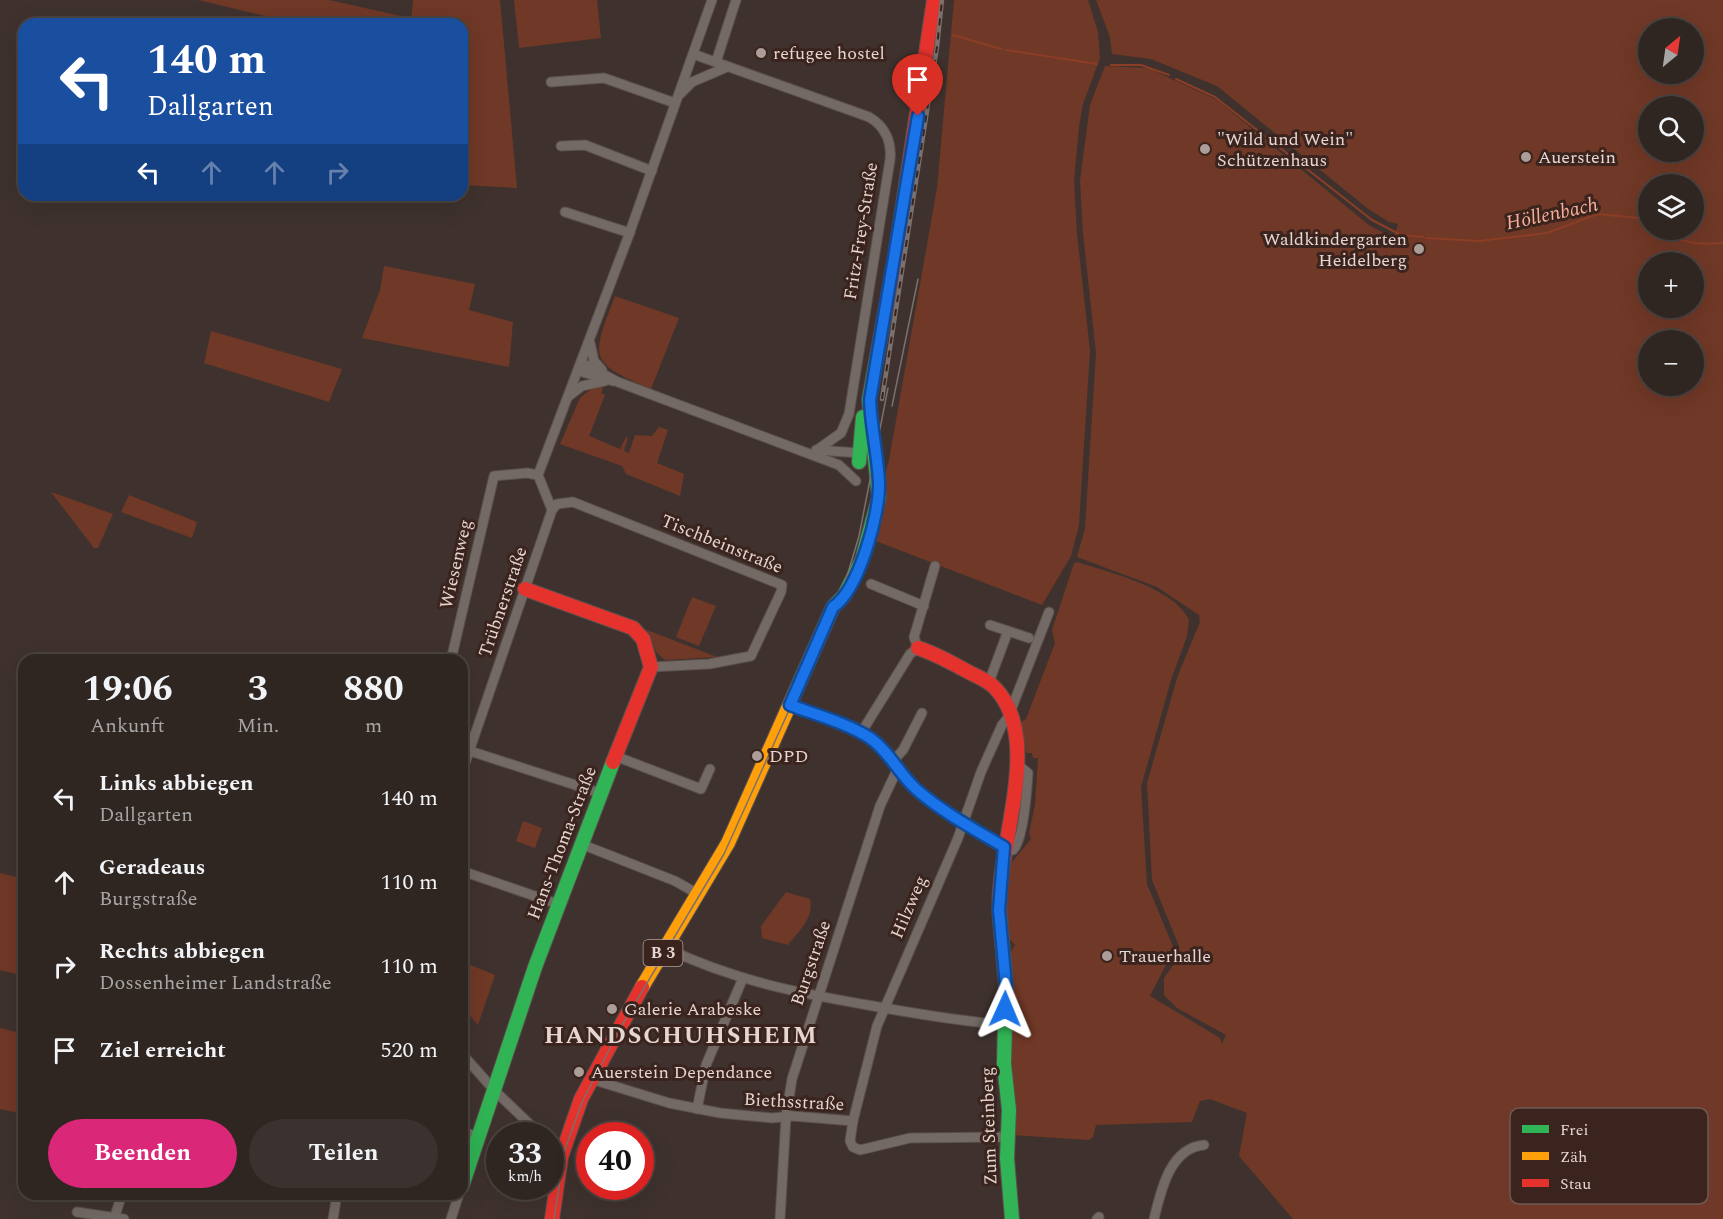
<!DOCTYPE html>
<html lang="de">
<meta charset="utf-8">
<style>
body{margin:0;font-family:Spectral,serif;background:#3b322f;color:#f1f3f6;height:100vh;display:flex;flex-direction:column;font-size:22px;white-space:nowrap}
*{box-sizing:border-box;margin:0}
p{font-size:20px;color:#a7a5a5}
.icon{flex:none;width:33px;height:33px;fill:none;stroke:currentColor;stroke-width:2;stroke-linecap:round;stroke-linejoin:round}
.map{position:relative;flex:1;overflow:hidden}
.sheet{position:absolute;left:18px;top:654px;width:450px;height:546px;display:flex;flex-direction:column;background:#2f2622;border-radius:18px;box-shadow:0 6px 24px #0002,0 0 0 2px #4a4340}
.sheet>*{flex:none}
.banner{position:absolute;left:18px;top:18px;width:450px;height:183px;border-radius:18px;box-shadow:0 6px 24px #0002,0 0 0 2px #4a4340;background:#1a4fa0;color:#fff;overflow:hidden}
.needle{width:39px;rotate:29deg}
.tools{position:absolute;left:1638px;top:18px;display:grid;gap:12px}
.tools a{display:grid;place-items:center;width:66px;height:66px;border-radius:50%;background:#2f2622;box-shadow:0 6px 24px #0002,0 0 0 2px #4a4340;font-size:30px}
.speed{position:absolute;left:486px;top:1122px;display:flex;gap:12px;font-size:30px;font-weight:700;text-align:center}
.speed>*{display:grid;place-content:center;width:78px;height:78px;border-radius:50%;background:#2f2622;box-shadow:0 6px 24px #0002,0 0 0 2px #4a4340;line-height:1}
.speed small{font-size:15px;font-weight:400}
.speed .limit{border:9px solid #d22;background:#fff;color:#111}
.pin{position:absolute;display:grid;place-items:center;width:51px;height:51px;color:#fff;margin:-62px -26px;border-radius:50% 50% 50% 0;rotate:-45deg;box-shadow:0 0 6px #0007}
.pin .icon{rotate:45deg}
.me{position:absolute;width:66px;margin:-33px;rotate:1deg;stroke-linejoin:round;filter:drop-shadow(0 0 4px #0008)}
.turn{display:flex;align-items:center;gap:21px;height:126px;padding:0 30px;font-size:27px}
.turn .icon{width:78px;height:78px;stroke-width:2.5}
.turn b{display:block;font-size:42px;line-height:51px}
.lanes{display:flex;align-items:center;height:57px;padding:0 30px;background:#0003;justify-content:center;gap:30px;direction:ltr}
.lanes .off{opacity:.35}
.eta{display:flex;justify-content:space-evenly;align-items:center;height:102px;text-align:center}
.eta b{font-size:36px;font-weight:700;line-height:42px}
.button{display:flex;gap:12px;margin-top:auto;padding:12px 30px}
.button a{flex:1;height:69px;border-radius:36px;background:#db2777;color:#fff;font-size:24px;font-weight:700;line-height:69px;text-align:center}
.button a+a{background:#3b322f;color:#f1f3f6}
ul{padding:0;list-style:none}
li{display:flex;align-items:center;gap:18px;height:84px;padding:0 30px}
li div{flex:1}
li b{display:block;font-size:22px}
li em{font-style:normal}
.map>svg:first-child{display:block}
.green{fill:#703826;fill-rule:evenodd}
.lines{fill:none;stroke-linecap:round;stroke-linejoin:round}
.stream{stroke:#8b3d25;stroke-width:2}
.street-casing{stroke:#5b4f4c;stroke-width:11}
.fast-casing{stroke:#5b4f4c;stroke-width:16}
.slow-casing{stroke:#5b4f4c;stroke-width:16}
.jam-casing{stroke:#5b4f4c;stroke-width:16}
.street{stroke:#736965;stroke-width:9}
.fast{stroke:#30b455;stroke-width:14}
.slow{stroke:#ff9f0a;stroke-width:14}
.jam{stroke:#e5322d;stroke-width:14}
.tram{stroke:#7a706d;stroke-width:1.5}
.rail-casing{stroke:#7a706d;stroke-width:4.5}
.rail{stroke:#3b241e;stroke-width:2;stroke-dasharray:7;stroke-linecap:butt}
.route-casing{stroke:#114b97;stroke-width:15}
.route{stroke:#1a73e8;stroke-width:10}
.poi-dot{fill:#ac9d99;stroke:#3b241e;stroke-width:2}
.labels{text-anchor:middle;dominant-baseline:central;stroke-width:6;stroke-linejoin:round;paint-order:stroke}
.shield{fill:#3b241e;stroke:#b3a19c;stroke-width:1.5}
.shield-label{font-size:16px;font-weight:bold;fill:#e6d6d2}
.poi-label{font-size:18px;fill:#e6d6d2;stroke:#3b241e;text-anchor:start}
.street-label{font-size:18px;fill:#e6d6d2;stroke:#3b241e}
.water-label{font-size:20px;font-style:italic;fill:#f7af99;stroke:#3b241e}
.district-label{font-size:24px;font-weight:bold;letter-spacing:1.5px;fill:#e6d6d2;stroke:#3b241e}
.key{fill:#3b241e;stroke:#6e5954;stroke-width:1.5}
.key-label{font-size:16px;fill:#e6d6d2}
</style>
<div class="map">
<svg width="1723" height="1219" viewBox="0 0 1723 1219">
<rect width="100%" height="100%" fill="#3f322e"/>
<!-- green -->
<g class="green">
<path d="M198 0H329L401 16 400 24H299Z"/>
<path d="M413 0H500L517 188 462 185V24H411Z"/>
<path d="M514 0H597L601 38 519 48Z"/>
<path d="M954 0H1088L1098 32 1100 58 1083 104 1079 126 1074 181 1077 234 1090 351 1079 525 1071 556 1042 605 868 538 889 460 937 188Z"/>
<path d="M1096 0H1723V1219H1293L1239 1156 1247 1113 1210 1099 1200 1101 1192 1122 1096 1125 1093 1137 1089 1140 1011 1135 1009 955 1015 945 1007 936V868L1031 839 1029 833 1035 805 1038 758H1033L1032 753H1027L1023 746 1020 722 1026 719 1055 643 1052 630 1074 563 1077 562C1108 572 1175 588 1189 620L1187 636 1171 680 1141 787 1147 884 1174 949 1150 996 1220 1038 1222 1044 1226 1035 1177 1008 1164 995V978L1177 960 1179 946 1152 880 1147 783 1178 675 1200 622 1199 615 1157 587 1077 557 1085 528 1096 353 1083 233 1080 181 1090 105 1105 66 1148 68 1217 100 1370 226 1394 238 1398 224 1389 222 1367 208 1217 86 1151 59 1112 54 1110 37ZM1648 28H1694V74H1648ZM1648 106H1694V152H1648ZM1648 184H1694V230H1648ZM1648 262H1694V308H1648ZM1648 340H1694V386H1648Z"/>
<path d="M384 266 475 284 469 310 513 322 509 367 362 338 380 290Z"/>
<path d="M615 296 679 318 651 389C588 362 591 359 615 296Z"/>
<path d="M211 331 342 369 329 402 204 363Z"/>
<path d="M596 385 603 387 601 393 605 395 589 436 620 449 626 437 628 438 624 451 629 453 635 435 652 436 659 427 668 430 657 463 684 474 680 496 626 474 622 466 560 444 580 398Z"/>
<path d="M51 492 113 514 98 548H94Z"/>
<path d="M129 495 197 522 192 538 121 512Z"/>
<path d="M692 597 716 606 699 646 676 637Z"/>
<path d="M647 630 717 657 665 660 656 652Z"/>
<path d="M523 821 542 828 535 848 516 841Z"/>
<path d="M0 873 24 879V976L0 970Z"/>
<path d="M786 892 810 899C814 919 799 930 788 945L762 938 761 926Z"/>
<path d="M466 963 495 975 478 1025 462 1006V971Z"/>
<path d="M0 1028 24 1034V1114L0 1109Z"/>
</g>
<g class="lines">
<!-- stream -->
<g class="stream">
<path d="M953 35 1001 49"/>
<path d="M1006 50 1097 64"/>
<path d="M1111 65H1141L1169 75"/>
<path d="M1176 79 1215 97 1372 220 1401 235 1423 237"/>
<path d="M1664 230C1681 244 1702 245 1723 243"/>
<path d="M1426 238 1479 241 1547 233 1598 214 1648 219"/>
</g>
<!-- street casing -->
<g class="street-casing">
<g id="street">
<path d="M693 54 869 117C885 126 892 142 890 160L849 414 841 433 817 450"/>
<path d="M716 62 736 0"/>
<path d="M551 82 604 78 675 103"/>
<path d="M680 94 692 82 727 67"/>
<path d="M561 146 585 145 652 171"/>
<path d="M565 212 630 233"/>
<path d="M590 343 594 361 602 370"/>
<path d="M582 363 618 382 839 465 856 481"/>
<path d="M579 371 613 381"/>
<path d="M569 396 582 386 605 381"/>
<path d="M816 450 860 453"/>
<path d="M538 475 627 240 712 0"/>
<path d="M538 475 552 510"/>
<path d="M871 584 924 606"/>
<path d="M990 625 1008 631"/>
<path d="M451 660 494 476 527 473 538 475"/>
<path d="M989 682 1008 631 1029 638"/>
<path d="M790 705C816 715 847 723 870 738 889 751 899 774 916 789 942 813 974 829 1004 847L1013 850C1024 840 1027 789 1028 773L1017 764"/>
<path d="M1011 710 1049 612"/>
<path d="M861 733 910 654 918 648 914 637 935 566"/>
<path d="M470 751 600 793"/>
<path d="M615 756 701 789 710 769"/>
<path d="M892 762 903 750 922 713"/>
<path d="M462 772 552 510 557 504 573 502 782 585 781 592 751 656 709 664 651 667"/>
<path d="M581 844 675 881 691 890"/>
<path d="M462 871 558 904"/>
<path d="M666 948C735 981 798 993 873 1006 917 1014 960 1021 1005 1025"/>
<path d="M462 1054 495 1091 542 1136"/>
<path d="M591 1079 669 1103 720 1113 772 1118 793 1116 853 1121"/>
<path d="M697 1109 706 1065 743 978"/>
<path d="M462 1131 477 1137"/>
<path d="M1007 1137 910 1138 860 1150 853 1147 850 1141 853 1121 877 1026 958 838 981 772 1002 725 1012 713"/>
<path d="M550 1143 563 1148"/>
<path d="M77 1212 124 1219"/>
<path d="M114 1219 122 1194"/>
<path d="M333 1219 337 1194"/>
<path d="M451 1219 459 1194"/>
<path d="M780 1219 786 1117 792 1079 880 806 897 770"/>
<path d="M1097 1219 1099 1217"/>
<path d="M1154 1219C1161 1190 1170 1148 1204 1145"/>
</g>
</g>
<!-- fast casing -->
<g class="fast-casing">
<g id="fast">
<path d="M859 462 863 417"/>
<path d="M797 688 833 607 844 596 862 560 879 497 869 400 878 351"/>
<path d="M1000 919 1006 986 1004 1064 1009 1110 1007 1158 1012 1219"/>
<path d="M462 1186 535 967 613 762"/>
</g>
</g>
<!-- slow casing -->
<g class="slow-casing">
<path id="slow" d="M642 987 728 843 797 688"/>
</g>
<!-- jam casing -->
<g class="jam-casing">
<g id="jam">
<path d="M878 351 895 258 934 0"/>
<path d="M525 589 633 628 643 639 651 667 613 762"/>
<path d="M918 648C934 653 948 661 963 669 973 675 988 680 995 688 1046 742 993 850 1000 919"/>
<path d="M552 1219 561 1157 581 1099 642 987"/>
</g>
</g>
<!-- street -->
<use href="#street" class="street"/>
<!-- fast -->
<use href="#fast" class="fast"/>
<!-- slow -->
<use href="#slow" class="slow"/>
<!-- jam -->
<use href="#jam" class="jam"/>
<!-- tram -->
<g class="tram">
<path d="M892 406 918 279"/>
<path d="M554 1219 565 1149 583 1100 622 1025 724 854 842 593 859 536 888 388"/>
</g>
<!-- rail casing -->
<g class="rail-casing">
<path id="rail" d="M882 399 937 47 942 0"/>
</g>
<!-- rail -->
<use href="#rail" class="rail"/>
</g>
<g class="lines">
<!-- route casing -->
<g class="route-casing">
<path id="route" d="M918 116 870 400C871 428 878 456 879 483 880 513 859 590 833 607L790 705C816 715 847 723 870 738 889 751 899 774 916 789 942 812 974 829 1004 847L999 910 1006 986 1005 1009"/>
</g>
<!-- route -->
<use href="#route" class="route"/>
</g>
<!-- markers -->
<g class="poi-dot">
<circle cx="761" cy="53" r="6"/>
<circle cx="1205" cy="149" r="6"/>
<circle cx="1526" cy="157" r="6"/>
<circle cx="1419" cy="249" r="6"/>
<circle cx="757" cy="756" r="6"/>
<circle cx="1107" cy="956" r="6"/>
<circle cx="612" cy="1009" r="6"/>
<circle cx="579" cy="1072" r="6"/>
</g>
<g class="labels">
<!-- shield labels -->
<rect class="shield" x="643.5" y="940" width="39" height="26" rx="4.5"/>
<g class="shield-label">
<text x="663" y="953">B 3</text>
</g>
<!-- poi labels -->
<g class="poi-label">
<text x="773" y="53">refugee hostel</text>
<text x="1217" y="139">"Wild und Wein"<tspan x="1217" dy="21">Schützenhaus</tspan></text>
<text x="1538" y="157">Auerstein</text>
<text x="1407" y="239" text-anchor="end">Waldkindergarten<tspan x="1407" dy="21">Heidelberg</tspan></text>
<text x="769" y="756">DPD</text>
<text x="1119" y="956">Trauerhalle</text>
<text x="624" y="1009">Galerie Arabeske</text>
<text x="591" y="1072">Auerstein Dependance</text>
</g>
<!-- street labels -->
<g class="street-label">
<text transform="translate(861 231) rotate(-81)">Fritz-Frey-Straße</text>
<text transform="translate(722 544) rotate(22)">Tischbeinstraße</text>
<text transform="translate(456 564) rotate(-77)">Wiesenweg</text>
<text transform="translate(503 602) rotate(-71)">Trübnerstraße</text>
<text transform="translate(562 843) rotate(-69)">Hans-Thoma-Straße</text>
<text transform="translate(909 907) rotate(-67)">Hilzweg</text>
<text transform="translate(811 963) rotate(-71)">Burgstraße</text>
<text transform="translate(794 1102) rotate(3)">Biethsstraße</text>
<text transform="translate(989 1126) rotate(-92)">Zum Steinberg</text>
</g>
<!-- water labels -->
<g class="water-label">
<text transform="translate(1552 214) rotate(-12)">Höllenbach</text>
</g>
<!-- district labels -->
<g class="district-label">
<text x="681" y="1036">HANDSCHUHSHEIM</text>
</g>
</g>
<!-- legend -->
<rect x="1510" y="1108" width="198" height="96" rx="9" class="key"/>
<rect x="1522" y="1125" width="27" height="8" fill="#30b455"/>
<rect x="1522" y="1152" width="27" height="8" fill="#ff9f0a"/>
<rect x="1522" y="1179" width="27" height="8" fill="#e5322d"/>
<g class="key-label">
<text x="1560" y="1135">Frei</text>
<text x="1560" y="1162">Zäh</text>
<text x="1560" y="1189">Stau</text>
</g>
</svg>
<div class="tools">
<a><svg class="needle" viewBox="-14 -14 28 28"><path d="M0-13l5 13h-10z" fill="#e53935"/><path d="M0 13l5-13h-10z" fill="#a7a5a5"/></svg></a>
<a><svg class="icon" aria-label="search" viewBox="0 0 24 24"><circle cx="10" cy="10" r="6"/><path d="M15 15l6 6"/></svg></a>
<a><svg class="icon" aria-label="layers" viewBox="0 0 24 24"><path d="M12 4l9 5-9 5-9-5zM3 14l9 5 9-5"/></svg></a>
<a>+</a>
<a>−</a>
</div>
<div class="speed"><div>33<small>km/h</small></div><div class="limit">40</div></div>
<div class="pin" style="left:918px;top:116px;background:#d93025"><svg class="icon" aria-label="arrive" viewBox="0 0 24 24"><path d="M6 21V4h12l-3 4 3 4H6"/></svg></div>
<svg class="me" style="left:1005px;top:1009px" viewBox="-20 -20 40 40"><path d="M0-17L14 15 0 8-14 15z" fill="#1a73e8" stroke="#fff" stroke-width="4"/></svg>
<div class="banner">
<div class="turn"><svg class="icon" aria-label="left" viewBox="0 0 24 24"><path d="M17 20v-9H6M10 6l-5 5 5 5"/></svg><div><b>140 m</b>Dallgarten</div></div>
<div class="lanes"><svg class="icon" aria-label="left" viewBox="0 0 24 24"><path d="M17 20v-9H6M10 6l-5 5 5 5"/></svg><svg class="icon off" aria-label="ahead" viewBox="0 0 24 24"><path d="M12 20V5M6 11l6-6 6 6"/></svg><svg class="icon off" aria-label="ahead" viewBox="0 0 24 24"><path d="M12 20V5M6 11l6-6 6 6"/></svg><svg class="icon off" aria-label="right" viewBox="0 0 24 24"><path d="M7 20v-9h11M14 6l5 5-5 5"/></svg></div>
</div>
<section class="sheet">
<div class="eta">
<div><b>19:06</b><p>Ankunft</p></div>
<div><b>3</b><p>Min.</p></div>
<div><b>880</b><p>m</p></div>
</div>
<ul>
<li><svg class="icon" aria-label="left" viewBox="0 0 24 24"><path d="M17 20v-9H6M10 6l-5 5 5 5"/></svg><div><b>Links abbiegen</b><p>Dallgarten</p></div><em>140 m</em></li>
<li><svg class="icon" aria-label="ahead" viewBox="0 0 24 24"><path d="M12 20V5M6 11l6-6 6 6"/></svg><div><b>Geradeaus</b><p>Burgstraße</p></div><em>110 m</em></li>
<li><svg class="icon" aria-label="right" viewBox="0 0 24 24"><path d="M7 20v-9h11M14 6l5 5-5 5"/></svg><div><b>Rechts abbiegen</b><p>Dossenheimer Landstraße</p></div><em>110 m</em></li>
<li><svg class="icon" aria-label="arrive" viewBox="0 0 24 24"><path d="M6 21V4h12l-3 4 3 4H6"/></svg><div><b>Ziel erreicht</b></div><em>520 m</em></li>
</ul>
<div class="button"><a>Beenden</a><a>Teilen</a></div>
</section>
</div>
